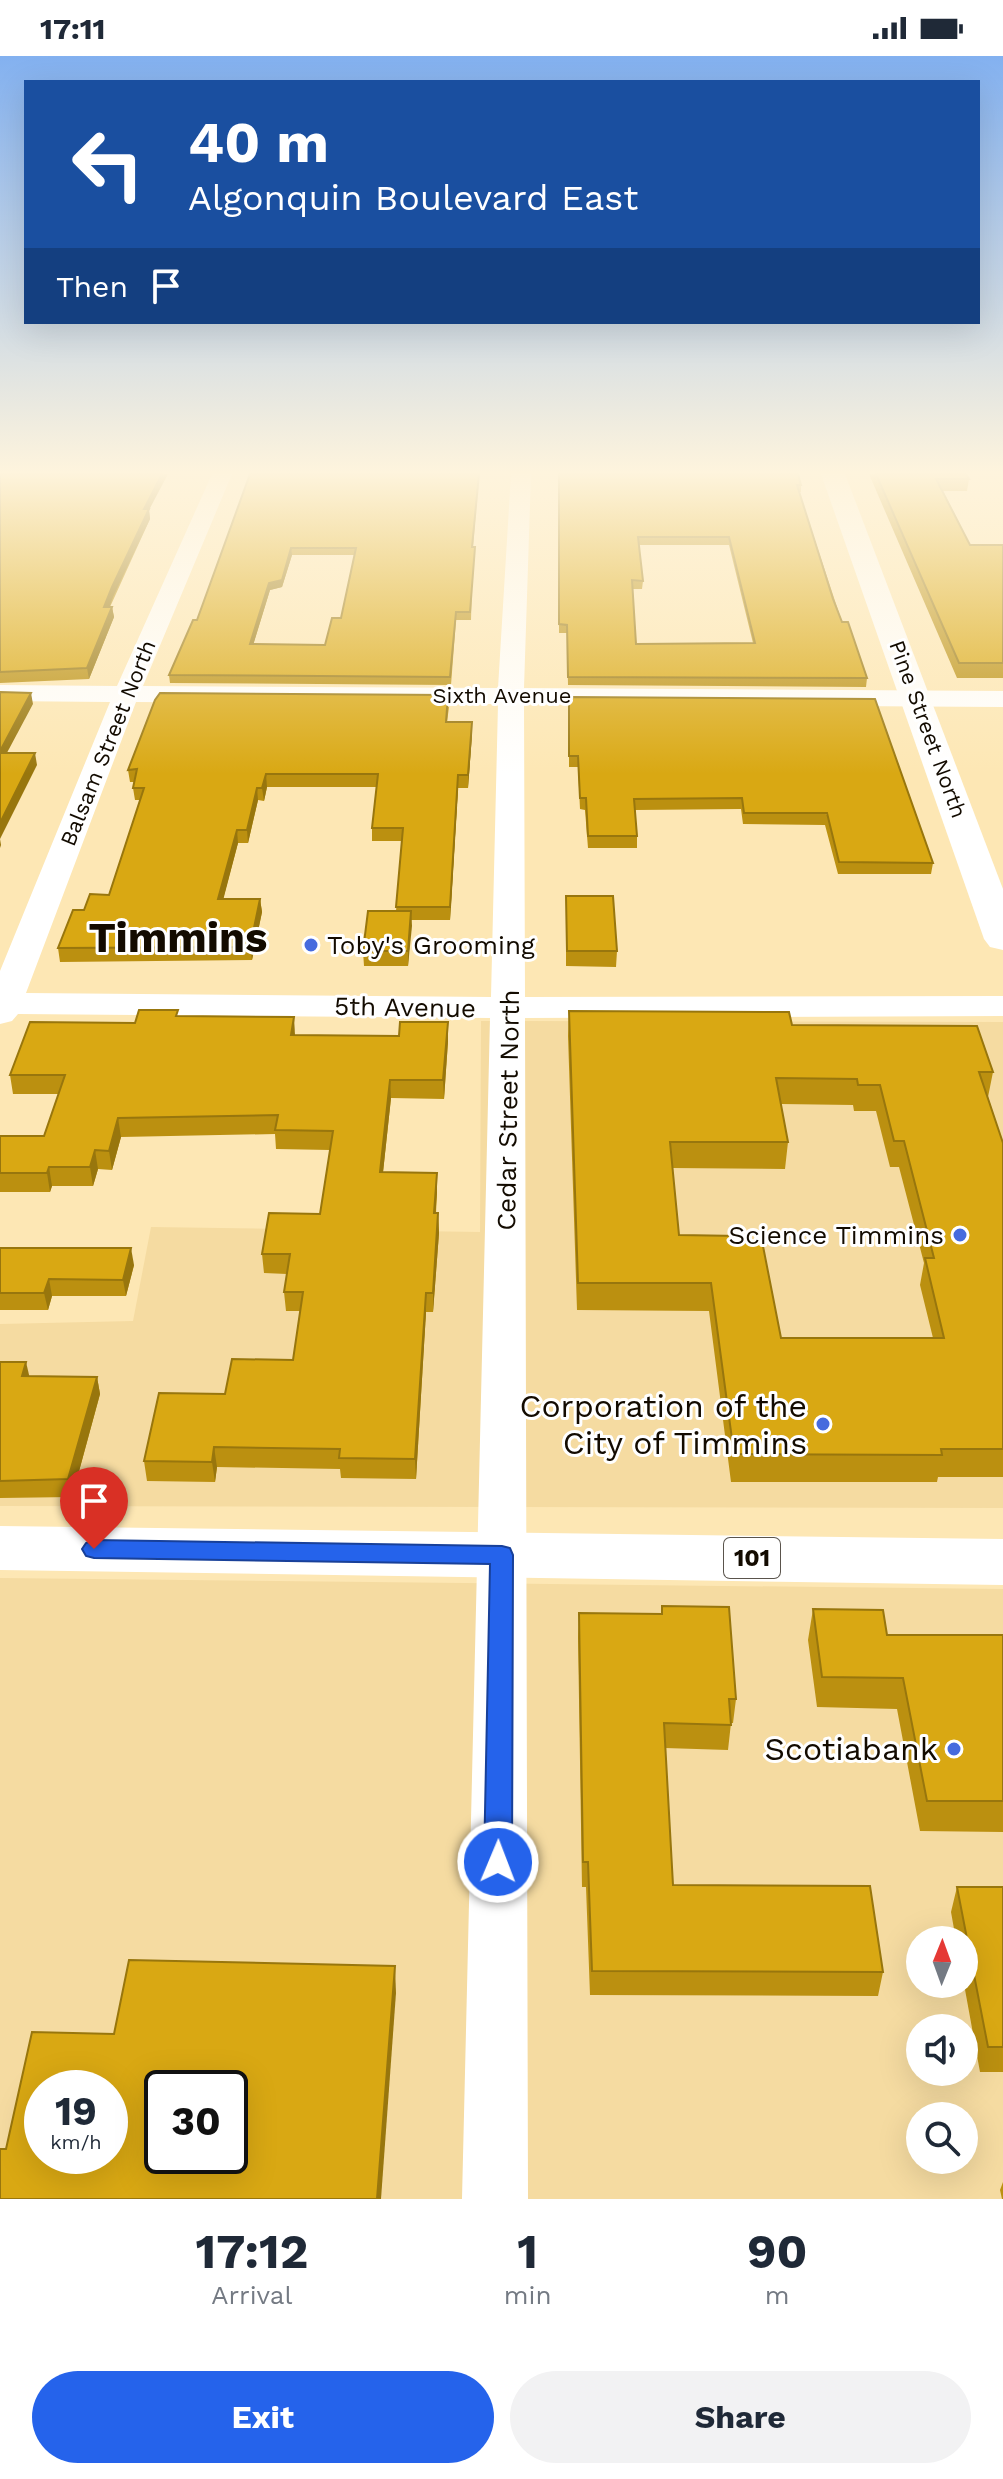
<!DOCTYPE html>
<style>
body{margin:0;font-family:"Work Sans",sans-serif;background:#f2f2f3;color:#1f2937;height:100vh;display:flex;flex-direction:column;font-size:30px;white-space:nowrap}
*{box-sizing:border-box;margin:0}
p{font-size:26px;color:#747a83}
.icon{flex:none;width:44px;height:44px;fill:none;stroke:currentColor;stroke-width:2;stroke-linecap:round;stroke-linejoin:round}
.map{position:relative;height:2143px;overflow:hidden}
.panel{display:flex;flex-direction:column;background:#fff;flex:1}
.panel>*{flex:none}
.guide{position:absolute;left:24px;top:24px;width:956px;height:244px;border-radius:0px;box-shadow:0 8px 32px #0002;background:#1a4fa0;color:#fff;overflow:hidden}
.needle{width:52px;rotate:1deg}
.tools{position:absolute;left:906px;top:1870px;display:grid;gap:16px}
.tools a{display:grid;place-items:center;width:72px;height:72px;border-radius:50%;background:#fff;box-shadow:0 8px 32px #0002;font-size:40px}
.speed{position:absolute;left:24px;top:2014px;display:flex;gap:16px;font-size:40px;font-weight:700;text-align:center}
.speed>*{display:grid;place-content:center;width:104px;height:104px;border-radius:50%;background:#fff;box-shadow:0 8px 32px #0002;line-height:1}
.speed small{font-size:20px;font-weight:400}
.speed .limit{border:4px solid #111;border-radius:12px;background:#fff;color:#111}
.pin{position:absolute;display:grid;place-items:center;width:68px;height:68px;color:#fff;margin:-82px -34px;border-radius:50% 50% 50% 0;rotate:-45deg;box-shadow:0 0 8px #0007}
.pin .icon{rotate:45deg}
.me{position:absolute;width:88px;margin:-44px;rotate:1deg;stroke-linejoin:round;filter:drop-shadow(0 0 6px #0008)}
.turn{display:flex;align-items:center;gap:28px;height:168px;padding:0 32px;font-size:36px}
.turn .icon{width:104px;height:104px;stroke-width:2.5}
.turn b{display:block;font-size:56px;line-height:68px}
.then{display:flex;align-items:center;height:76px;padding:0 32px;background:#0003;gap:16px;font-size:30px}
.eta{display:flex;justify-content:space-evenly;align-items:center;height:136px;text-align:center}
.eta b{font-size:48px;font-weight:700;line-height:56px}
.cta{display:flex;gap:16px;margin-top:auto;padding:16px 32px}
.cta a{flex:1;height:92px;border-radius:48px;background:#2563eb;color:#fff;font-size:32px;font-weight:700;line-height:92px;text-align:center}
.cta a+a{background:#f2f2f3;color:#1f2937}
.status{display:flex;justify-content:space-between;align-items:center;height:56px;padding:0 40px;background:#fff;direction:ltr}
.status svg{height:22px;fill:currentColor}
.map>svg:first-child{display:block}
.built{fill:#f5dba1;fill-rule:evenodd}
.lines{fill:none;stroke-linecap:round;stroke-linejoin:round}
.minor{fill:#fff;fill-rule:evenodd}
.tertiary{fill:#fff;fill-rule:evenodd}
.primary{fill:#fff;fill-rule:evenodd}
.wall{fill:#bb9010;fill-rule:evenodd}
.shaded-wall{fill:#98760d}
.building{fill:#d9a813;stroke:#98760d;stroke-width:2;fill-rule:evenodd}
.route{fill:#2563eb;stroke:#184099;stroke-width:2}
.poi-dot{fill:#466bde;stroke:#fff;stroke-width:3}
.labels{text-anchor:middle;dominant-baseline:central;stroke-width:6;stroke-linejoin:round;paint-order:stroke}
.far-street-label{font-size:22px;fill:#130b00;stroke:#fff}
.shield{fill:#fff;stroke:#5a544c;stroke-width:2}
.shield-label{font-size:24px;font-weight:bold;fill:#130b00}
.poi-label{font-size:26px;fill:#130b00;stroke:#fff;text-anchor:start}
.street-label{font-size:26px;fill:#130b00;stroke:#fff}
.near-poi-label{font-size:32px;fill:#130b00;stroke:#fff;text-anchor:end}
.town-label{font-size:42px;font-weight:bold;fill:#130b00;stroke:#fff}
</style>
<div class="status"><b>17:11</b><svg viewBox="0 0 49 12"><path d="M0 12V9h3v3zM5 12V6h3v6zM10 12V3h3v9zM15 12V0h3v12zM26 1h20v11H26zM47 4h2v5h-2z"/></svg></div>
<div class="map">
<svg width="1003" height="2143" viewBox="0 0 1003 2143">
<rect width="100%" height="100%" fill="#fde7b4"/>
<!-- built -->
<g class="built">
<path d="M481 965 1003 966V1452L0 1450V1268L133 1265 151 1171 480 1176Z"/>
<path d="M0 1522 1003 1533V2143H0ZM920 1884H964V1928H920ZM920 1972H964V2016H920ZM42 2032H110V2100H42ZM162 2032H230V2100H162ZM920 2060H964V2104H920Z"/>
</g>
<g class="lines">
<!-- minor -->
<path class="minor" d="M212 418H232L143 630 498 632 511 418H531L524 632 1003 635V651L524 648 525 941 1003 940V960L525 962 528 2143H462L490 962 18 958 12 965 0 968V915L110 646 0 645V629L117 630ZM136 646 498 648 491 941 26 937Z"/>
<!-- tertiary -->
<path class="tertiary" d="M821 418H845L1003 833V894L990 891 984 883Z"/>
<!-- primary -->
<path class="primary" d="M0 1470 1003 1483V1529L0 1514Z"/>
</g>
<!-- wall -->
<g class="wall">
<path d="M0 418 149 454 150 463 110 551H112L114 561 89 623 0 627Z"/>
<path d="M250 418H479L473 491 471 564H456L451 629 170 627 169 619 197 564ZM292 499H355L341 562 325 589H253L270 534 282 531Z"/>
<path d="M559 418 801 429V436H799L842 566 867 622 866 631 568 629 567 577H559ZM639 489H729L753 587 636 588 632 533H642L643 525Z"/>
<path d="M869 418H966L969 423 967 435H943L970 489H1003V622H957Z"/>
<path d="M569 641 933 807 931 818H838L825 769 743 768 741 753 635 754 637 780V792H588L585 754 580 753 578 711H569Z"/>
<path d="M449 651 447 666H472V678L468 732H458L450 864H411L408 910H364L363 895 396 855 402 785H372V772L377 731H267L264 745 258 744 248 787H238L223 843H260L262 856 252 904 60 906 58 892 84 854 109 839 140 744H135L133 732 134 726H130L128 714Z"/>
<path d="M566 840 617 895 616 911 566 910Z"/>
<path d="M569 955 792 969 993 1016 988 1041 1003 1087V1421H938L937 1426H731L709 1255 577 1254 568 980ZM781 1048 853 1049 854 1055H876L890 1111H899L924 1207 920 1229 933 1282H781L739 1185 679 1179 672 1112 785 1113 788 1086Z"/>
<path d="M179 960 295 979 448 985 444 1043 391 1042 383 1116 437 1136 436 1157H438L439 1177 433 1256H426L416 1423 341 1422 340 1413 217 1411 215 1426 147 1425 144 1405 225 1338 293 1304 300 1255H286L284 1236 287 1218 264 1217 262 1198 320 1158 330 1094 276 1093 275 1078 121 1081 112 1114 98 1113 93 1130H52L50 1136H0V1080H44L59 1038H13L10 1019 135 967Z"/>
<path d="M0 1192 134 1209 126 1240H52L48 1254H0Z"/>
<path d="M0 1306 29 1320 97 1321 100 1338 72 1441 0 1442Z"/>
<path d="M662 1550 736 1643 733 1667H731L728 1694 665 1692 673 1829 883 1916 878 1940 590 1939 586 1831H582L578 1581 579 1557 661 1558Z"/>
<path d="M813 1553 887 1579H1003V1776L920 1775 897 1653 817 1651 808 1584Z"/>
<path d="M957 1831H1003V2016H980L964 1928V1884H956L951 1856Z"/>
<path d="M1003 2126V2143H1002L1000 2134Z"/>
</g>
<!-- shaded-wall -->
<g class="shaded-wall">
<path d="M162 418H168L149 454 150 463 113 541 106 561 104 551 112 531 144 453Z"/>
<path d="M291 492 292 499 282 531 270 534 251 596 250 588 269 527Z"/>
<path d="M112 551 114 561 89 623 87 612Z"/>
<path d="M31 637 33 648 1 708 0 695Z"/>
<path d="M472 666V678L468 732V719Z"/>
<path d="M35 697 37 709 0 783 1 789 0 792V767Z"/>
<path d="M266 718 267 731 264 745 262 732Z"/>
<path d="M458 719V732L450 864V851Z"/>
<path d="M257 732 258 744 248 787 247 774Z"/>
<path d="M237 774 238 787 220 856 218 843Z"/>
<path d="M260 843 262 856 252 904 250 891Z"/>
<path d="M411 855 412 870 408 910V895Z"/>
<path d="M294 961 295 979H291Z"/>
<path d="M448 966V985L444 1043 443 1024Z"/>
<path d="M390 1024 391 1042 381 1135 380 1116Z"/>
<path d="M118 1062 121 1081 112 1114 109 1095Z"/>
<path d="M95 1094 98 1113 93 1130 90 1111Z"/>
<path d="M49 1111 52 1130 50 1136 47 1117Z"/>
<path d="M437 1117V1136L434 1177V1157Z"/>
<path d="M438 1157 439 1177 433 1256V1237Z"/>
<path d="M131 1192 134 1209 126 1240 123 1224Z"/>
<path d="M49 1223 52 1240 48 1254 44 1237Z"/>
<path d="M426 1237V1256L416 1423 415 1403Z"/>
<path d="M26 1306 30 1323 22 1320Z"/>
<path d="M97 1321 100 1338 72 1441 68 1423Z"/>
<path d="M214 1391 217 1411 215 1426 212 1406Z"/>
<path d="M395 1910 396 1937 381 2143H377Z"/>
</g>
<!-- building -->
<g class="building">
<path d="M0 418H162L144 453H149L112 531 104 551H112L87 612 0 616Z"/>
<path d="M250 418H479L472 491H475L470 556H456L450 621 169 619 193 564H197ZM291 492H356L341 562H332L325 589 250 588 269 527 282 524Z"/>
<path d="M559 418H798L801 429H797L833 543 842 566H848L867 622 568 621 567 569 559 568ZM638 481H729L755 587 636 588 632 524 643 525Z"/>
<path d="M876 418H966L969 423H936L970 489H1003V607H959Z"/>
<path d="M0 636 31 637 0 695Z"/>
<path d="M160 637 448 639 446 666H472L468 719H458L450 851H396L403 772H372L378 718H266L262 732H257L247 774H237L218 843H260L250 891 58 892 73 854H84L90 838 109 839 144 732H133L137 713 128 714 155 644Z"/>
<path d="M569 641 875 643 933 807 839 806 827 757H744L742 742 634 743 637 780H588L586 742H580L578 700H569Z"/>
<path d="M0 697H35L0 767Z"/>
<path d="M566 840H613L617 895H567Z"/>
<path d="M368 855H411L408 895H363Z"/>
<path d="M139 954H178L176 960 294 961 291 979 399 980 400 966H448L443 1024H390L380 1116 437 1117 434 1157H438L433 1237H426L415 1403 339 1402 340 1393 214 1391 212 1406 144 1405 159 1337 225 1338 232 1303 293 1304 303 1236H284L290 1198H262L269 1157 320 1158 333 1075 275 1074 278 1059 118 1062 109 1095 95 1094 90 1111H49L47 1117H0V1080H44L65 1019H10L30 966 135 967Z"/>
<path d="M569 955 789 956 792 969 977 970 993 1016H979L1003 1087V1393H941L942 1399 734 1398 711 1227H578ZM776 1022 857 1023 858 1029H880L894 1085H904L934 1202H925L944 1282H781L762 1185H739V1180L679 1179 670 1086H788Z"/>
<path d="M0 1192H131L123 1224 49 1223 44 1237H0Z"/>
<path d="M0 1306H26L22 1320 97 1321 68 1423 0 1425Z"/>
<path d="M662 1550 729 1551 736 1643H729L731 1669 664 1667 673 1829 870 1830 883 1916 592 1915 588 1806H583L579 1557 662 1558Z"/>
<path d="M813 1553 883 1554 887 1579H1003V1745H927L903 1622 822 1621Z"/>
<path d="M957 1831H1003V1991H988Z"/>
<path d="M129 1904 395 1910 377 2143H0V2093H6L32 1976 114 1978ZM42 2032H110V2100H42ZM162 2032H230V2100H162Z"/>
</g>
<!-- sky -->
<linearGradient id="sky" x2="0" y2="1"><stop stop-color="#83b1f0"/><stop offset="0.58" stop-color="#fef4dd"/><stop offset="1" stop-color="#fef4dd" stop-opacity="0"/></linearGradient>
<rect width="1003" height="718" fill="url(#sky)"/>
<!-- route -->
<path class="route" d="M94 1484 502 1490 510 1492 513 1499 512 1806 508 1814 498 1818 488 1814 484 1806 490 1508 94 1502 86 1500 82 1493 86 1487Z"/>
<!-- markers -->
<g class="poi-dot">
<circle cx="311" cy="889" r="8"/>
<circle cx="960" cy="1179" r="8"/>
<circle cx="823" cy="1368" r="8"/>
<circle cx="954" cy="1693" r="8"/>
</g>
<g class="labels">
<!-- far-street labels -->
<g class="far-street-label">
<text x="502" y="639">Sixth Avenue</text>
<text transform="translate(928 673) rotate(70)">Pine Street North</text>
<text transform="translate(108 687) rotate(-68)">Balsam Street North</text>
</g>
<!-- shield labels -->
<rect class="shield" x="724" y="1482" width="56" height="40" rx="6"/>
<g class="shield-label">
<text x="752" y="1502">101</text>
</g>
<!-- poi labels -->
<g class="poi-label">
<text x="327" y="889">Toby's Grooming</text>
<text x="944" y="1179" text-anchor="end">Science Timmins</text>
</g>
<!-- street labels -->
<g class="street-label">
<text transform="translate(405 951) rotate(1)">5th Avenue</text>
<text transform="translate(508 1054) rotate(-89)">Cedar Street North</text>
</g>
<!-- near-poi labels -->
<g class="near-poi-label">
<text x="807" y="1350">Corporation of the<tspan x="807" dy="37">City of Timmins</tspan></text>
<text x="938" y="1693">Scotiabank</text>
</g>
<!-- town labels -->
<g class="town-label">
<text x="178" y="881">Timmins</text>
</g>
</g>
</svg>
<div class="tools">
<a><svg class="needle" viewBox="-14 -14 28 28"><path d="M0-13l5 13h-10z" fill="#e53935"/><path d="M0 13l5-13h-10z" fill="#747a83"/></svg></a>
<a><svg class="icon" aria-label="sound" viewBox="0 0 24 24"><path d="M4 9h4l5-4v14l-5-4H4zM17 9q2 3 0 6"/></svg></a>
<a><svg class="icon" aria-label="search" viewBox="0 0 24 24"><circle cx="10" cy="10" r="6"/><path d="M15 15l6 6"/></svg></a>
</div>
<div class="speed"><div>19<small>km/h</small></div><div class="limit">30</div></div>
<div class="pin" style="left:94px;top:1493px;background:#d93025"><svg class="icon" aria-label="arrive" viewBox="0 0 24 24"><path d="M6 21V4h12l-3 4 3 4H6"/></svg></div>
<svg class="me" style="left:498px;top:1806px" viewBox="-20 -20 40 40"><circle r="17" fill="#2563eb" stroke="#fff" stroke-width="3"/><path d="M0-11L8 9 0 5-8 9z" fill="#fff"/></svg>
<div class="guide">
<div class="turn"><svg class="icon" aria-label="left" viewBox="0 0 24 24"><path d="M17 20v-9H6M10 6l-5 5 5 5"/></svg><div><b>40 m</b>Algonquin Boulevard East</div></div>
<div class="then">Then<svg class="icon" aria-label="arrive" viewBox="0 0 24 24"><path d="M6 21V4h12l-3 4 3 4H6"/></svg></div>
</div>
</div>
<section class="panel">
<div class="eta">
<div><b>17:12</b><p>Arrival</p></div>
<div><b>1</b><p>min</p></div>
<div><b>90</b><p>m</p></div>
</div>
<div class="cta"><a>Exit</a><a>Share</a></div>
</section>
